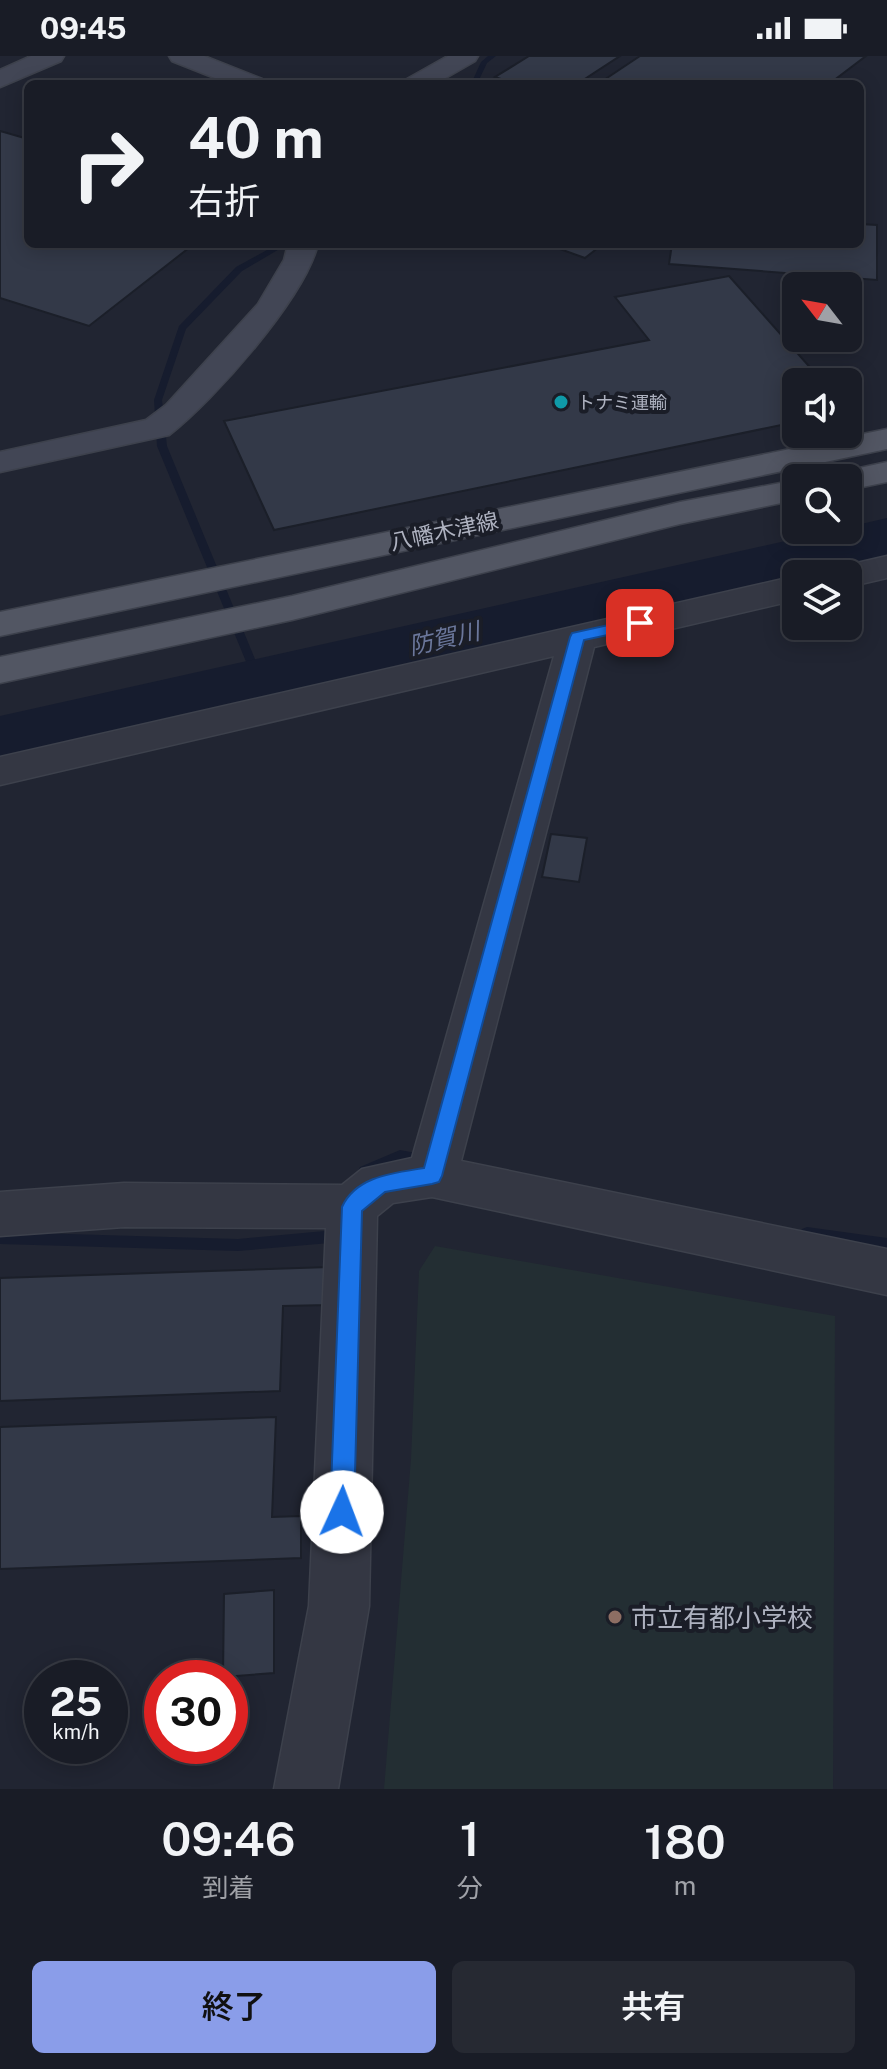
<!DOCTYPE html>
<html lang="ja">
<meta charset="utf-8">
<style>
body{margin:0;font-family:"Public Sans","Noto Sans JP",sans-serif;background:#262932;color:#f1f3f6;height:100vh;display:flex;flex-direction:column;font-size:30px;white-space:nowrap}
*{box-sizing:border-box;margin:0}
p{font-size:26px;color:#9fa1a7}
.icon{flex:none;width:44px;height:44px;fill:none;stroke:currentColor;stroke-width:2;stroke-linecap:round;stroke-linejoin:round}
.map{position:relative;height:1733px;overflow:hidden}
.sheet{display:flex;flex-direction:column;background:#191c26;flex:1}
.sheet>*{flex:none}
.banner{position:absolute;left:24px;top:24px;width:840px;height:168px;border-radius:12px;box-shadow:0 4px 20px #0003,0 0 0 2px #373a43;background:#191c26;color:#f1f3f6;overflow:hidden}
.needle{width:52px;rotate:301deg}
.tools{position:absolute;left:782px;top:216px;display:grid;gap:16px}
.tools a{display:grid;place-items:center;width:80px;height:80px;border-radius:12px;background:#191c26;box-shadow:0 4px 20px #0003,0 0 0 2px #373a43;font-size:40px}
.speed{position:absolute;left:24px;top:1604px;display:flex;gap:16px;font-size:40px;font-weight:700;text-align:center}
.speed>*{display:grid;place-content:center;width:104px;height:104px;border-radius:50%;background:#191c26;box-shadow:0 4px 20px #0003,0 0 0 2px #373a43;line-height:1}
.speed small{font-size:20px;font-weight:400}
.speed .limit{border:12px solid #d22;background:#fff;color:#111}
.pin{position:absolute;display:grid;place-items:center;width:68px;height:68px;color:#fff;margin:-34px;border-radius:16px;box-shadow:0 4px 12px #0006}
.me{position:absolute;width:88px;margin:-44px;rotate:2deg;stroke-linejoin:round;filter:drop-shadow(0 0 6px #0008)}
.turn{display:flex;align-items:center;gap:28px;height:168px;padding:0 32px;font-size:36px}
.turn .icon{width:104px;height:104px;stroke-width:2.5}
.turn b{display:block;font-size:56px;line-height:68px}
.eta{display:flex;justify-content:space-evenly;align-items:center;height:136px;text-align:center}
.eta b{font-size:48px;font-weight:600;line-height:56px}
.button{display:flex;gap:16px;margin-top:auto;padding:16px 32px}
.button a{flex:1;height:92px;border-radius:12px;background:#8a9de9;color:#111;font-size:32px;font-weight:600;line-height:92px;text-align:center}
.button a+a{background:#262932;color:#f1f3f6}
.status{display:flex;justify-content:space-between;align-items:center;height:56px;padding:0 40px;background:#191c26;direction:ltr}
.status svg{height:22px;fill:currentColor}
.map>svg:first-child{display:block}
.green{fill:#232e33}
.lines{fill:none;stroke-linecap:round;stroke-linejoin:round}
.stream{fill:#161c2e;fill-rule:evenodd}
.river{fill:#161c2e;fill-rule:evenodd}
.building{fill:#333948;stroke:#1b1f29;stroke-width:2}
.street-casing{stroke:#3d414c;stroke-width:3}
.secondary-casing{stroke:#3d414c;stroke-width:3}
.primary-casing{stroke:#3d414c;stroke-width:3}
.street{fill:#343743;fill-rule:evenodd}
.secondary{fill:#424655;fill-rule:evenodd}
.primary{fill:#525663;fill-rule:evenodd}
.route{fill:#1a73e8;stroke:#114b97;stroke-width:2}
.culture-dot{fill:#0f9aa8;stroke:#1a1d27;stroke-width:3}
.education-dot{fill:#8d6e63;stroke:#1a1d27;stroke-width:3}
.labels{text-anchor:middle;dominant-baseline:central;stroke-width:8;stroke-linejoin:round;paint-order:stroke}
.far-poi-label{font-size:18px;fill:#aeb2c0;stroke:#1a1d27;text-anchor:start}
.street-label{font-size:22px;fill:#aeb2c0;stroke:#1a1d27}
.water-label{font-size:24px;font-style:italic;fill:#6b779b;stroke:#1a1d27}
.near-poi-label{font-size:26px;fill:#aeb2c0;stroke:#1a1d27;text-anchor:start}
</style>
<div class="status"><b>09:45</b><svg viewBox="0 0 49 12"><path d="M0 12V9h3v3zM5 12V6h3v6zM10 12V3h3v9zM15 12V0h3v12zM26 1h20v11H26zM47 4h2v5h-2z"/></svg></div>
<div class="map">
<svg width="887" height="1733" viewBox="0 0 887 1733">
<rect width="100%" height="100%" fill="#212532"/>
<!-- green -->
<path class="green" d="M435 1190 835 1260 833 1733H384L411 1403 419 1215Z"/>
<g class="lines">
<!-- stream -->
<g class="stream">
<path d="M488 0H496L487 7 477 28H471L481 6Z"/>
<path d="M278 188H288L242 215 186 273 162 344 167 390 264 625 259 629 254 625 157 390 154 344 179 270 236 211Z"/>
<path d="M400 1094 433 1100 435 1104 433 1108 428 1110 401 1106 365 1121 360 1119 358 1115 360 1111Z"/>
<path d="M334 1165 339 1167 341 1171 335 1185 330 1187 238 1195 0 1188V1176L238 1183 325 1175 329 1167Z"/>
<path d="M807 1171 887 1182V1194L807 1183 802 1181 800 1177 802 1173Z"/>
</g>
<!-- river -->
<path class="river" d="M887 462V500L809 518H796V521L0 708V660L835 474H848V471Z"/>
</g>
<!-- building -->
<g class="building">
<path d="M529 0H620L577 28H516L495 21Z"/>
<path d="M640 0H866L829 28H598Z"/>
<path d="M0 75 28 83V188H194L89 270 0 242Z"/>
<path d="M860 168 877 169V224L669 208 672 188H860Z"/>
<path d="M546 188H603L585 202Z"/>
<path d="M729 220 823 326H796V366L274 474 224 365 649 284 615 241Z"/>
<path d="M551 778 587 782 579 826 542 821Z"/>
<path d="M329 1211 328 1249 283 1250 280 1335 0 1345V1222Z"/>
<path d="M276 1361 272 1461 301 1460V1502L0 1513V1371Z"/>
<path d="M274 1534V1617L223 1621 224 1538Z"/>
</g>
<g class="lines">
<!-- street casing -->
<g class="street-casing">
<g id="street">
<path d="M887 500V522L848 531V518H831L835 512Z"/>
<path d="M796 520V544L594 591 461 1105 887 1193V1239L432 1141 393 1147 377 1160 369 1550 338 1733H274L309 1550 326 1172 124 1171 0 1180V1136L124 1127 342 1129 362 1113 412 1102 554 600 0 729V701Z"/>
</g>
</g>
<!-- secondary casing -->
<g class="secondary-casing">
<g id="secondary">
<path d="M31 0H64L61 5 0 31V14Z"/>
<path d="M169 0H204L262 23 266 28H230L172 5Z"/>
<path d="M448 0H478L475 5 435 28H403L407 23Z"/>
<path d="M288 188H318C304 243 214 344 169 379L0 416V396L146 364 166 349 258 248 284 204Z"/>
</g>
</g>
<!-- primary casing -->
<g class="primary-casing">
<g id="primary">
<path d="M887 373V393L0 580V556Z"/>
<path d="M887 406V426L848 434V422H832L836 417Z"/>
<path d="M796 424V444L680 468 292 564 0 627V601L292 540 680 446Z"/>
</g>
</g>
<!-- street -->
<use href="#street" class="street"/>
<!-- secondary -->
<use href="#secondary" class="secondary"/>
<!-- primary -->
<use href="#primary" class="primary"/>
</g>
<!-- route -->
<path class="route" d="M640 562 645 563V571L584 584 442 1120 439 1126 432 1128 385 1136 362 1155 354 1456 351 1464 342 1468 334 1464 330 1456 342 1151C356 1120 394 1117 424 1112L570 581 572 577Z"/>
<!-- markers -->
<circle class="culture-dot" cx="561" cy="346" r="8"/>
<circle class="education-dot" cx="615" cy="1561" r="8"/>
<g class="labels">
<!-- far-poi labels -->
<g class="far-poi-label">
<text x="577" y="346">トナミ運輸</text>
</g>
<!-- street labels -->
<g class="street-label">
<text transform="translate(444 475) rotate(-12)">八幡木津線</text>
</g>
<!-- water labels -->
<g class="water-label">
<text transform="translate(444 582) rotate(-13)">防賀川</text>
</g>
<!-- near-poi labels -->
<g class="near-poi-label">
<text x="631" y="1561">市立有都小学校</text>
</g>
</g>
</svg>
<div class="tools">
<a><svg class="needle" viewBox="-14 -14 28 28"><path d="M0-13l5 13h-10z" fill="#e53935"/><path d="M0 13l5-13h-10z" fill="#9fa1a7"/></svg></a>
<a><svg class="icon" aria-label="sound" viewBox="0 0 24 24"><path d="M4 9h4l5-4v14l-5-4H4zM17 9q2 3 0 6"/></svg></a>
<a><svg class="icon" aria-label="search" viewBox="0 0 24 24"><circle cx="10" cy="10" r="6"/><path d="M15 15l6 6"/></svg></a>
<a><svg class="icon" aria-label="layers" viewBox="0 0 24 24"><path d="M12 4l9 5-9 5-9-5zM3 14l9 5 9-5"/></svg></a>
</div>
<div class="speed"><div>25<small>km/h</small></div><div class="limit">30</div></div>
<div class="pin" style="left:640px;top:567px;background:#d93025"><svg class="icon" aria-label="arrive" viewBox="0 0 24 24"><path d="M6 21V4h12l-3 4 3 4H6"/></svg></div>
<svg class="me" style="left:342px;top:1456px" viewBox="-20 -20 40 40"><circle r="19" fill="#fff"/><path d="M0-13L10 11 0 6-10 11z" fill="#1a73e8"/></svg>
<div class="banner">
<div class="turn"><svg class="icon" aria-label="right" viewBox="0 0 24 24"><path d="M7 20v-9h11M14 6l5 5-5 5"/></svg><div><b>40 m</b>右折</div></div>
</div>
</div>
<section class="sheet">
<div class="eta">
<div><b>09:46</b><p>到着</p></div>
<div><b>1</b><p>分</p></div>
<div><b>180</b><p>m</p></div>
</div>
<div class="button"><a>終了</a><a>共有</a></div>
</section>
